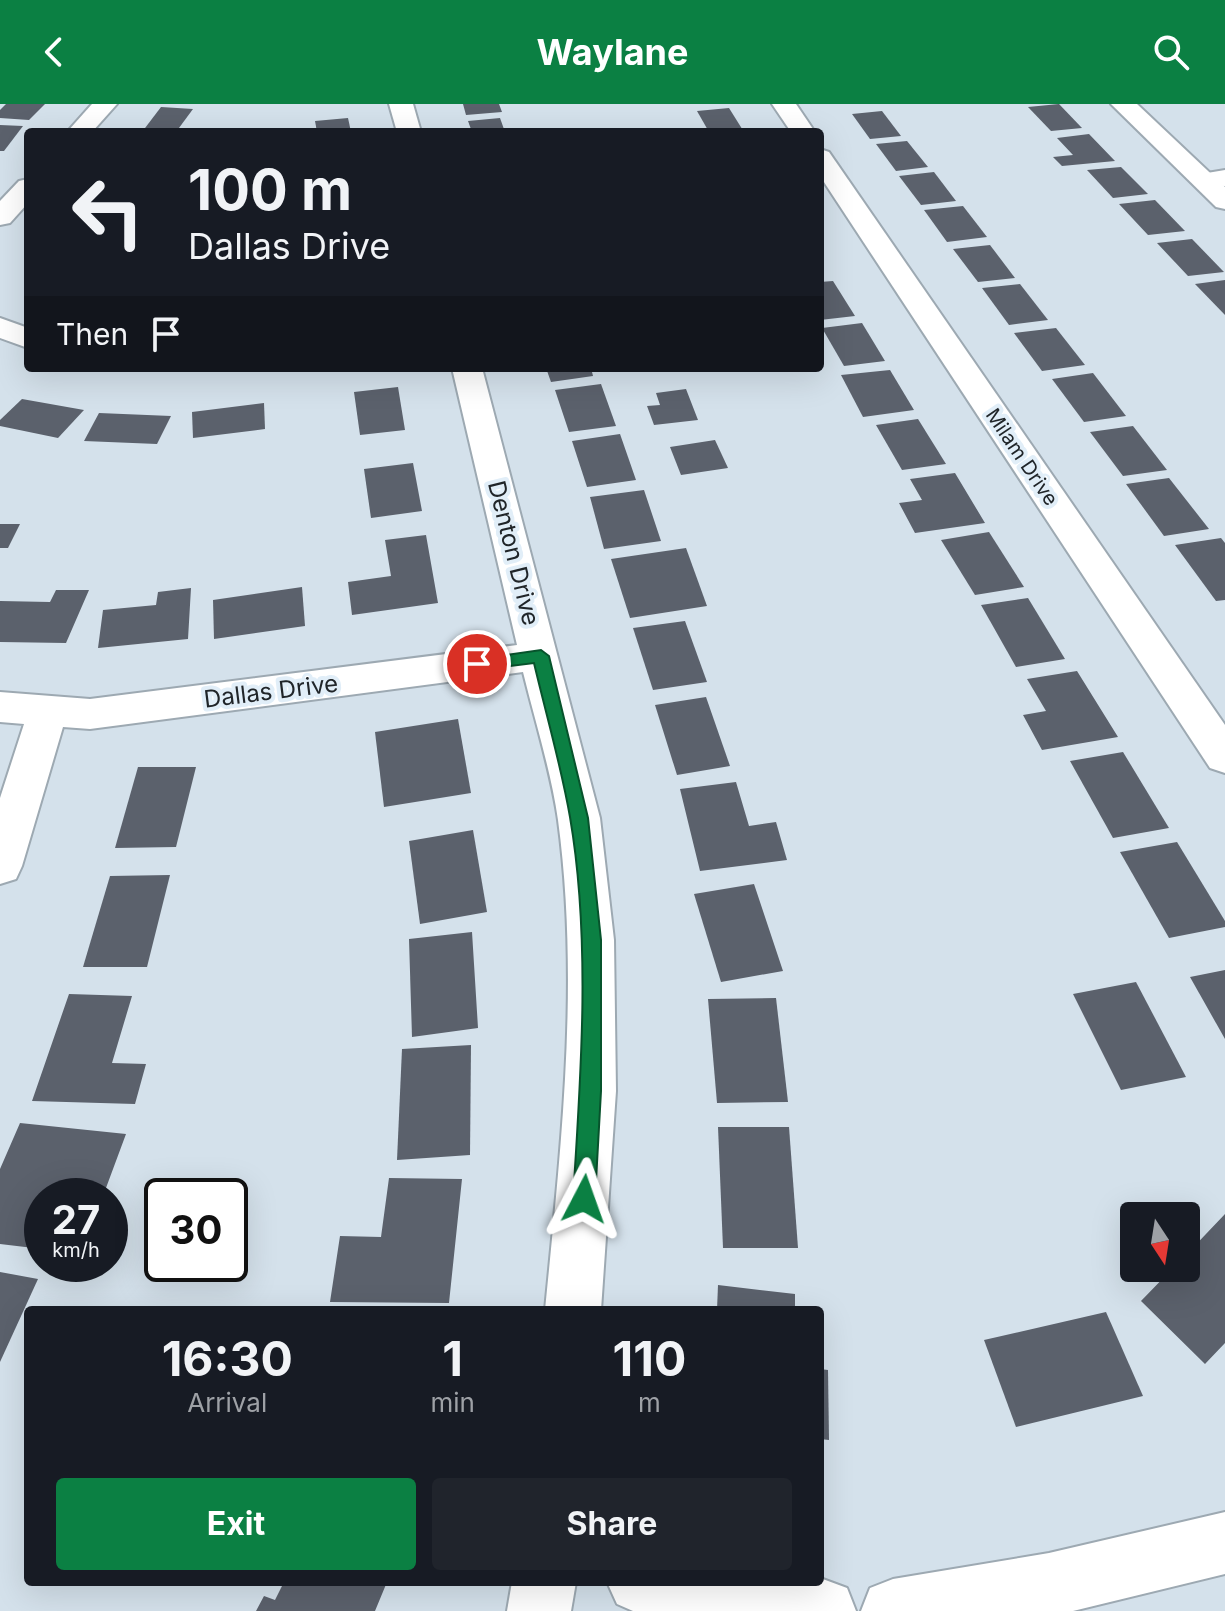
<!DOCTYPE html>
<style>
body{margin:0;font-family:Inter,sans-serif;background:#20242c;color:#f1f3f6;height:100vh;display:flex;flex-direction:column;font-size:30px;white-space:nowrap}
*{box-sizing:border-box;margin:0}
p{font-size:26px;color:#9ea1a6}
.icon{flex:none;width:44px;height:44px;fill:none;stroke:currentColor;stroke-width:2;stroke-linecap:round;stroke-linejoin:round}
.map{position:relative;flex:1;overflow:hidden}
.details{position:absolute;left:24px;top:1202px;width:800px;height:280px;display:flex;flex-direction:column;background:#171b24;border-radius:8px;box-shadow:0 8px 32px #0002}
.details>*{flex:none}
.top-card{position:absolute;left:24px;top:24px;width:800px;height:244px;border-radius:8px;box-shadow:0 8px 32px #0002;background:#171b24;color:#f1f3f6;overflow:hidden}
.needle{width:52px;rotate:168deg}
.tools{position:absolute;left:1120px;top:1098px;display:grid;gap:16px}
.tools a{display:grid;place-items:center;width:80px;height:80px;border-radius:8px;background:#171b24;box-shadow:0 8px 32px #0002;font-size:40px}
.speed{position:absolute;left:24px;top:1074px;display:flex;gap:16px;font-size:40px;font-weight:700;text-align:center}
.speed>*{display:grid;place-content:center;width:104px;height:104px;border-radius:50%;background:#171b24;box-shadow:0 8px 32px #0002;line-height:1}
.speed small{font-size:20px;font-weight:400}
.speed .limit{border:4px solid #111;border-radius:12px;background:#fff;color:#111}
.pin{position:absolute;display:grid;place-items:center;width:68px;height:68px;color:#fff;margin:-34px;border:4px solid #fff;border-radius:50%;box-shadow:0 2px 8px #0007}
.me{position:absolute;width:88px;margin:-44px;rotate:4deg;stroke-linejoin:round;filter:drop-shadow(0 0 6px #0008)}
.turn{display:flex;align-items:center;gap:28px;height:168px;padding:0 32px;font-size:36px}
.turn .icon{width:104px;height:104px;stroke-width:2.5}
.turn b{display:block;font-size:56px;line-height:68px}
.then{display:flex;align-items:center;height:76px;padding:0 32px;background:#0003;gap:16px;font-size:30px}
.eta{display:flex;justify-content:space-evenly;align-items:center;height:136px;text-align:center}
.eta b{font-size:48px;font-weight:700;line-height:56px}
.primary-button{display:flex;gap:16px;margin-top:auto;padding:16px 32px}
.primary-button a{flex:1;height:92px;border-radius:8px;background:#0b8043;color:#fff;font-size:32px;font-weight:700;line-height:92px;text-align:center}
.primary-button a+a{background:#20242c;color:#f1f3f6}
header{display:flex;justify-content:space-between;align-items:center;height:104px;padding:0 32px;background:#0b8043;color:#fff;font-size:36px;font-weight:700}
.map>svg:first-child{display:block}
.building{fill:#5b616c}
.lines{fill:none;stroke-linecap:round;stroke-linejoin:round}
.minor-casing{stroke:#9da9b2;stroke-width:4}
.tertiary-casing{stroke:#9da9b2;stroke-width:4}
.minor{fill:#fff;fill-rule:evenodd}
.tertiary{fill:#fff;fill-rule:evenodd}
.route{fill:#0b8043;stroke:#07532c;stroke-width:2}
.labels{text-anchor:middle;dominant-baseline:central;stroke-width:8;stroke-linejoin:round;paint-order:stroke}
.far-street-label{font-size:20px;fill:#202529;stroke:#e1eef8}
.street-label{font-size:24px;fill:#202529;stroke:#e1eef8}
</style>
<header><svg class="icon" aria-label="back" viewBox="0 0 24 24"><path d="M15 5l-7 7 7 7"/></svg>Waylane<svg class="icon" aria-label="search" viewBox="0 0 24 24"><circle cx="10" cy="10" r="6"/><path d="M15 15l6 6"/></svg></header>
<div class="map">
<svg width="1225" height="1507" viewBox="0 0 1225 1507">
<rect width="100%" height="100%" fill="#d4e1eb"/>
<!-- building -->
<g class="building">
<path d="M6 0H45L29 16 0 14V6Z"/>
<path d="M463 0H499L502 8 466 11Z"/>
<path d="M1059 0 1082 24 1051 27 1028 3Z"/>
<path d="M161 3 193 5 176 28H142Z"/>
<path d="M729 4 744 28H709L697 7Z"/>
<path d="M882 7 901 32 870 35 852 10Z"/>
<path d="M348 14 351 28H317L315 17Z"/>
<path d="M500 14 505 28H472L468 17Z"/>
<path d="M0 21 23 22 4 47H0Z"/>
<path d="M1089 30 1115 57 1062 62 1053 53 1073 51 1057 34Z"/>
<path d="M907 37 928 63 896 67 876 40Z"/>
<path d="M1121 63 1148 90 1113 94 1087 66Z"/>
<path d="M934 68 956 97 921 101 899 72Z"/>
<path d="M1155 96 1185 127 1148 131 1119 100Z"/>
<path d="M963 102 987 133 947 138 924 106Z"/>
<path d="M1192 135 1224 168 1188 172 1157 139Z"/>
<path d="M990 141 1015 174 978 178 953 145Z"/>
<path d="M1225 176V211L1195 180Z"/>
<path d="M833 177 855 212 820 216V178Z"/>
<path d="M1020 180 1048 216 1009 221 982 184Z"/>
<path d="M862 219 885 257 844 262 822 224Z"/>
<path d="M1056 224 1085 261 1042 267 1014 229Z"/>
<path d="M546 264H591L593 272 551 278Z"/>
<path d="M890 266 914 306 863 313 841 271Z"/>
<path d="M1093 269 1126 312 1084 318 1052 275Z"/>
<path d="M601 280 616 322 569 328 555 286Z"/>
<path d="M398 283 405 326 360 331 354 288Z"/>
<path d="M686 285 698 316 654 321 647 302 660 301 656 289Z"/>
<path d="M22 295 84 306 58 334 0 322V316Z"/>
<path d="M264 299 265 325 193 334 192 308Z"/>
<path d="M99 309 171 312 157 340 84 337Z"/>
<path d="M918 315 946 360 902 366 876 321Z"/>
<path d="M1133 322 1167 366 1123 372 1090 328Z"/>
<path d="M620 330 636 376 587 383 572 337Z"/>
<path d="M715 336 728 364 681 371 670 343Z"/>
<path d="M413 359 422 407 371 414 364 365Z"/>
<path d="M955 369 985 419 915 429 899 399 922 396 910 375Z"/>
<path d="M1169 374 1209 425 1164 432 1126 380Z"/>
<path d="M644 386 661 437 604 445 590 393Z"/>
<path d="M0 420H20L8 444H0Z"/>
<path d="M989 428 1024 483 975 491 941 436Z"/>
<path d="M426 431 438 499 352 511 348 478 391 472 385 436Z"/>
<path d="M1221 434 1225 439V496L1216 497 1175 441Z"/>
<path d="M686 444 707 502 630 514 611 455Z"/>
<path d="M302 483 305 522 214 535 213 496Z"/>
<path d="M191 484 188 535 98 544 103 506 156 501 158 488Z"/>
<path d="M56 486H89L66 539 0 538V497L50 498Z"/>
<path d="M1028 494 1065 555 1016 563 981 501Z"/>
<path d="M685 517 707 578 653 586 633 524Z"/>
<path d="M1077 567 1118 633 1042 646 1023 611 1046 607 1027 575Z"/>
<path d="M706 593 730 662 677 671 655 601Z"/>
<path d="M458 615 471 689 384 703 375 628Z"/>
<path d="M1123 648 1169 724 1113 734 1070 657Z"/>
<path d="M138 663H196L176 743 115 744Z"/>
<path d="M736 678 749 722 776 718 787 756 700 767 680 685Z"/>
<path d="M473 726 487 808 420 820 409 737Z"/>
<path d="M1177 738 1225 817V823L1169 834 1120 748Z"/>
<path d="M170 771 147 863H83L110 772Z"/>
<path d="M754 780 783 867 721 878 694 790Z"/>
<path d="M472 828 478 924 412 933 409 835Z"/>
<path d="M1225 866V935L1190 873Z"/>
<path d="M1136 878 1186 973 1121 986 1073 890Z"/>
<path d="M69 890 132 892 112 959 146 960 135 1000 32 997Z"/>
<path d="M776 894 788 998 717 999 708 895Z"/>
<path d="M471 941 470 1051 397 1056 402 945Z"/>
<path d="M20 1019 126 1030 103 1092H42V1145L0 1140V1065Z"/>
<path d="M718 1023H789L798 1144H723Z"/>
<path d="M389 1074 462 1075 449 1199 330 1198 340 1132 381 1133Z"/>
<path d="M1225 1110V1239L1205 1260 1141 1197 1173 1164H1186V1151Z"/>
<path d="M0 1168 38 1175 0 1258Z"/>
<path d="M718 1181 795 1190V1206H717Z"/>
<path d="M1106 1208 1143 1292 1016 1323 984 1236Z"/>
<path d="M820 1265 828 1266 829 1336 820 1335Z"/>
<path d="M284 1478H387L375 1507H256L264 1492 275 1496Z"/>
</g>
<g class="lines">
<!-- minor casing -->
<g class="minor-casing">
<g id="minor">
<path d="M92 0H117L92 28H67Z"/>
<path d="M389 0H413L421 28H397Z"/>
<path d="M772 0H796L815 28H791Z"/>
<path d="M820 45 829 48 1225 621V669L1210 664 820 72Z"/>
<path d="M1225 66V82L1195 81 1191 76 1195 71Z"/>
<path d="M28 75V99L10 119 0 121V97L19 77Z"/>
<path d="M0 214 28 224V244L0 234Z"/>
<path d="M452 264H482L600 714 614 836 616 987 601 1206H545C561 1043 580 879 558 716 551 667 535 617 523 568L90 625 63 623 22 762 16 775 0 780V694L24 620 0 618V588L90 595 517 541Z"/>
<path d="M1225 1408V1470L1073 1507H861L870 1484 893 1475 1049 1449Z"/>
<path d="M820 1474 847 1484 856 1507H633L617 1500 607 1478H820Z"/>
<path d="M512 1478H576L571 1507H507Z"/>
</g>
</g>
<!-- tertiary casing -->
<g class="tertiary-casing">
<path id="tertiary" d="M1111 0H1137L1225 83V105L1216 103Z"/>
</g>
<!-- minor -->
<use href="#minor" class="minor"/>
<!-- tertiary -->
<use href="#tertiary" class="tertiary"/>
</g>
<!-- route -->
<path class="route" d="M541 546 549 552 588 714 601 836V987L595 1095 592 1103 584 1106 576 1103 573 1095C581 972 591 835 570 713 561 661 546 610 534 559L477 566 469 560 477 555Z"/>
<g class="labels">
<!-- far-street labels -->
<g class="far-street-label">
<text transform="translate(1022 353) rotate(56)">Milam Drive</text>
</g>
<!-- street labels -->
<g class="street-label">
<text transform="translate(514 449) rotate(76)">Denton Drive</text>
<text transform="translate(271 587) rotate(-7)">Dallas Drive</text>
</g>
</g>
</svg>
<div class="tools">
<a><svg class="needle" viewBox="-14 -14 28 28"><path d="M0-13l5 13h-10z" fill="#e53935"/><path d="M0 13l5-13h-10z" fill="#9ea1a6"/></svg></a>
</div>
<div class="speed"><div>27<small>km/h</small></div><div class="limit">30</div></div>
<div class="pin" style="left:477px;top:560px;background:#d93025"><svg class="icon" aria-label="arrive" viewBox="0 0 24 24"><path d="M6 21V4h12l-3 4 3 4H6"/></svg></div>
<svg class="me" style="left:584px;top:1095px" viewBox="-20 -20 40 40"><path d="M0-17L14 15 0 8-14 15z" fill="#0b8043" stroke="#fff" stroke-width="4"/></svg>
<div class="top-card">
<div class="turn"><svg class="icon" aria-label="left" viewBox="0 0 24 24"><path d="M17 20v-9H6M10 6l-5 5 5 5"/></svg><div><b>100 m</b>Dallas Drive</div></div>
<div class="then">Then<svg class="icon" aria-label="arrive" viewBox="0 0 24 24"><path d="M6 21V4h12l-3 4 3 4H6"/></svg></div>
</div>
<section class="details">
<div class="eta">
<div><b>16:30</b><p>Arrival</p></div>
<div><b>1</b><p>min</p></div>
<div><b>110</b><p>m</p></div>
</div>
<div class="primary-button"><a>Exit</a><a>Share</a></div>
</section>
</div>
